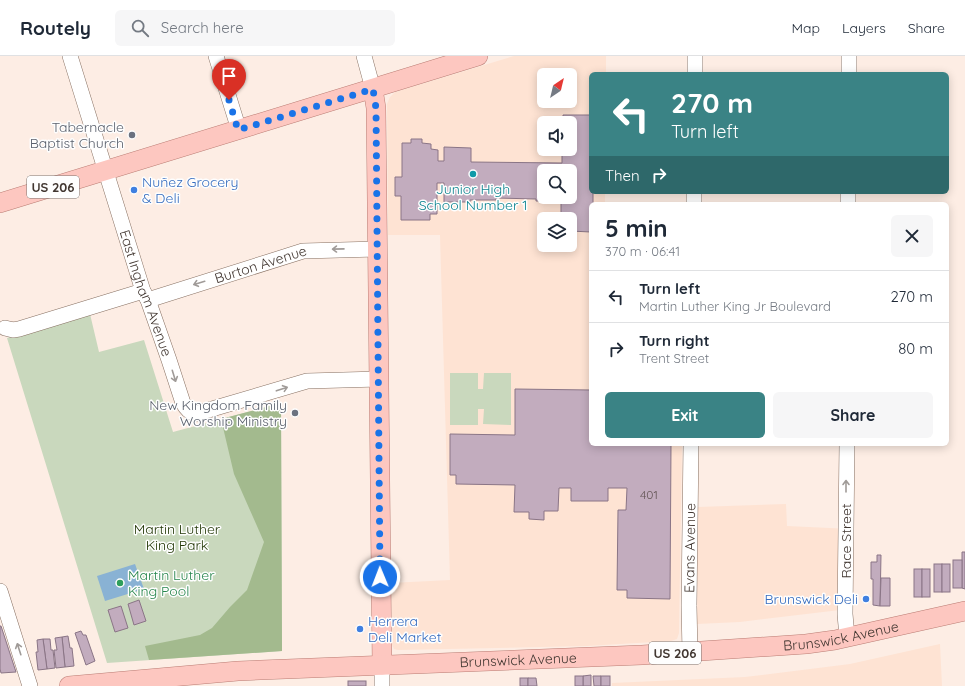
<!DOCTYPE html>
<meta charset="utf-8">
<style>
body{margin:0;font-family:Quicksand,sans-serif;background:#f6f6f7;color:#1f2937;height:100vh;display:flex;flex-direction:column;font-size:15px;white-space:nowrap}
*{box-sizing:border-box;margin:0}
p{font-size:13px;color:#747a83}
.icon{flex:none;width:22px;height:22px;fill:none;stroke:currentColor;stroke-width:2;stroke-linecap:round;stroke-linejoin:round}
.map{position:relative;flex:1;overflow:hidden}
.drawer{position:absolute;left:589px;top:146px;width:360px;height:244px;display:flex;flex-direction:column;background:#fff;border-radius:6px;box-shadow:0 2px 10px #0003}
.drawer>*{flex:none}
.guide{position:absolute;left:589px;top:16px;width:360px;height:122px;border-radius:6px;box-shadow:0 2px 10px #0003;background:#3a8385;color:#fff;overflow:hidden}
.needle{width:26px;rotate:35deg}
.fabs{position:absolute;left:537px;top:12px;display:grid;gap:8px}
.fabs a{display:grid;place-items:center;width:40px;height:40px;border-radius:6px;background:#fff;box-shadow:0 2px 10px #0003;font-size:20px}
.pin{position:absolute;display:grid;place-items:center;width:34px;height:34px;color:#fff;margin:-41px -17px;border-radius:50% 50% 50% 0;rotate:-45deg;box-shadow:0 0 4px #0007}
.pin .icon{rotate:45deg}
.me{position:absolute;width:44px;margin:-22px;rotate:359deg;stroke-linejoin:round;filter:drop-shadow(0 0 3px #0008)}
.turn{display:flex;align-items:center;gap:14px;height:84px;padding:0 16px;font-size:18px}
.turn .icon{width:52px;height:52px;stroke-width:2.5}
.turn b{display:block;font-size:28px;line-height:34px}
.then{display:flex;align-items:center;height:38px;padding:0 16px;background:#0003;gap:8px;font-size:15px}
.round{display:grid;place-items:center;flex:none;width:42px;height:42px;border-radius:6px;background:#f6f6f7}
.overview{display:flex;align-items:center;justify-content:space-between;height:68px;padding:0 16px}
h1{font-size:24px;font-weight:700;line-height:30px}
.action{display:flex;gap:8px;margin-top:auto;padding:8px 16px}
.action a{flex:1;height:46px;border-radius:6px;background:#3a8385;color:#fff;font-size:16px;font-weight:700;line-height:46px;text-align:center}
.action a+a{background:#f6f6f7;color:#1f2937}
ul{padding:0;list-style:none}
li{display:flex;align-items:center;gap:12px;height:52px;padding:0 16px;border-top:1px solid #e0e1e3}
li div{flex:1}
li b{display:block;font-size:15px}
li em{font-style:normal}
header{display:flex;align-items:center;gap:24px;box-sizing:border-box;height:56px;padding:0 20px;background:#fff;border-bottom:1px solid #e0e1e3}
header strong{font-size:19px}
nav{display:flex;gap:22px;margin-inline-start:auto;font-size:14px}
.search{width:280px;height:36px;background:#f6f6f7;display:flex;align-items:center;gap:10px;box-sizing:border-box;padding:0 14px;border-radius:6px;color:#747a83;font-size:15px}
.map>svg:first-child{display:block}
.built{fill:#fee3d3;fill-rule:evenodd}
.green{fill:#c9d8bd}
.forest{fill:#a3ba8e}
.water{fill:#89b2d4}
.building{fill:#c2acbe;stroke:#8a7586}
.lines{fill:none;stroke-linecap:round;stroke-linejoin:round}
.minor-casing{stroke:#887163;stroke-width:16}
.major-casing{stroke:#ba7c73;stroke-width:20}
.minor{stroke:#fff;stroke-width:15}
.major{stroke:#fdc7c0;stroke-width:19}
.oneway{stroke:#a09b98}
.route{stroke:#1a73e8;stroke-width:7;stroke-dasharray:0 12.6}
.worship-dot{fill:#6b7280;stroke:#fefefe;stroke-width:1.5}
.culture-dot{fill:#0f9aa8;stroke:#fefefe;stroke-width:1.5}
.shop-dot{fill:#3f7fe0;stroke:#fefefe;stroke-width:1.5}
.leisure-dot{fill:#2e9e5b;stroke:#fefefe;stroke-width:1.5}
.labels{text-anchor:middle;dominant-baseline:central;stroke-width:3;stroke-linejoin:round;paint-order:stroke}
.number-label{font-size:12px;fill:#625454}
.shield{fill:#fefefe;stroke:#7a736e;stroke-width:1}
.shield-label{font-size:13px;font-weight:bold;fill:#423731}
.worship-label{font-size:14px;fill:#5b616d;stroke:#fefefe;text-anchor:end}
.shop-label{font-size:14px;fill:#366cbe;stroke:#fefefe;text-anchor:start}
.culture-label{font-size:14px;fill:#0d838f;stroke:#fefefe}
.street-label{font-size:14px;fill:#423731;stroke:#fefefe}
.park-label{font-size:14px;fill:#233807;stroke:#fefefe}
.leisure-label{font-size:14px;fill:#27864d;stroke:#fefefe;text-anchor:start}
</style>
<header>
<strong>Routely</strong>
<div class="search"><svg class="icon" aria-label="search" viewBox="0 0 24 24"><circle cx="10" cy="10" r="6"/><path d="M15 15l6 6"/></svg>Search here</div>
<nav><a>Map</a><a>Layers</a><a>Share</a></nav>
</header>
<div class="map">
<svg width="965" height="630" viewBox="0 0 965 630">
<rect width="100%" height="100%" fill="#fdede4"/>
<!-- built -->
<g class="built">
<path d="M514 0H606V18H591V136H605V148H591V388H682L679 577 677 583 671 585 587 590 398 594 394 593 392 589 391 527 450 524 440 179H388L387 48 390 41 395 36ZM544 19H570V45H544ZM544 67H570V93H544ZM544 115H570V141H544ZM544 163H570V189H544Z"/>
<path d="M786 448 787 470 851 473 840 554 740 566 697 568 698 451Z"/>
<path d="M940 588 942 630H612V627L745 621 850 608Z"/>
</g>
<!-- green -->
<g class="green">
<path d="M90 258 99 296 144 284 173 376 281 347 282 595 107 607 7 282Z"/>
<path d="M450 317H478V333H483L484 317H511V369L483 368 484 353H478V369H450Z"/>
</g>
<!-- forest -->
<path class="forest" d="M281 347 282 595 149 604 145 590 200 579 212 572 230 551 247 534 264 486 234 418 221 363Z"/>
<!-- water -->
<path class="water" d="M135 508 144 533 105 545 97 520Z"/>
<!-- building -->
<g class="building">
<path d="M563 59H591V136H593V148H591V176L570 175V163H561V141H570V115H544V141H547V145H536V143L496 142V144H470V146H444V127H437V158H430V164H401V140H395V121H402V87H411V83H422V87L431 88V93L438 94V105H444V91L471 92V106L562 107V93H570V67H563Z"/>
<path d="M515 333 591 334V388H671L670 543 627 542V534H617L618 454H626L627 432H608V445H571V432H559L558 455H544V464L529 463V456H514L515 429 456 428V419H450V378L515 379Z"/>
<path d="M962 496H965V533L962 532Z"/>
<path d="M877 499H881L880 550 873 549V523H871V506H877Z"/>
<rect x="953" y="504" width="9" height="28"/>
<rect x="934" y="508" width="8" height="28"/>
<rect x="942" y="508" width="8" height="28"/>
<rect x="914" y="513" width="8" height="28"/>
<rect x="922" y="513" width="8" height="28"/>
<path d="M881 522H890V550H880Z"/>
<path d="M139 544 146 565 134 569 128 548Z"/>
<path d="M121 550 128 572 115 576 108 554Z"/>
<path d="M0 570H1L16 616 1 617 0 613Z"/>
<path d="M81 575 83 579H86L95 605 86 609 75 577Z"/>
<path d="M68 580 70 592H72L74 610 65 611 62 581Z"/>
<path d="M62 581 65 611 56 612 54 594H57L55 582Z"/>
<path d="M43 583H50L51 594H53L55 612 47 613Z"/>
<path d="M43 583 47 613 38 614 36 596H38L37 584Z"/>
<path d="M591 619V630H583V620Z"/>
<rect x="575" y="620" width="8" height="10"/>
<path d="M593 620H601V630H594Z"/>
<rect x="601" y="620" width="9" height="10"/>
<rect x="520" y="622" width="8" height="8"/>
<path d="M528 622H536L537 630H528Z"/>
<rect x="348" y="625" width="18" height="5"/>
</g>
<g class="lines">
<!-- minor casing -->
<g class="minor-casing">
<g id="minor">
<path id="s1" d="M70 0 143 235 148 244 169 304 183 347C186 353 189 356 195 358L307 325 379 323"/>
<path d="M216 0 239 74"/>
<path d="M364 0 373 33"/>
<path d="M849 0V18"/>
<path d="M695 18V0"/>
<path d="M848 136V148"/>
<path d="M694 148V136"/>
<path id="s2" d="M148 244 303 195 377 193"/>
<path d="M5 272 13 274 19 273 143 235"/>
<path d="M847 388 845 558 847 581"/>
<path d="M0 535 30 630"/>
<path id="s3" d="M690 596 689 550 691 388"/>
<path d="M382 630V609"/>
</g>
</g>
<!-- major casing -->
<g class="major-casing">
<g id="major">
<path d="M373 33 376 52 382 609"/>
<path d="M0 147 478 0"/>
<path id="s4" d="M69 630 238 615 642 599 806 588 835 584 965 555"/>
</g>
</g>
<!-- minor -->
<use href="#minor" class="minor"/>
<!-- major -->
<use href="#major" class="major"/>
</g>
<!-- one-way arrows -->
<defs><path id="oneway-shaft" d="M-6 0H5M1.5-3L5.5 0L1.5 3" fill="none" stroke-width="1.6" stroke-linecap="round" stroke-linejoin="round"/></defs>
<g class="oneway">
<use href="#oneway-shaft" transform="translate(338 193) rotate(179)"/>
<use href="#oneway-shaft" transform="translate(199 227) rotate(163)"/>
<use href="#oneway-shaft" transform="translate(174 320) rotate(73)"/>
<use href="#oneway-shaft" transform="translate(282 333) rotate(-18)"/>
<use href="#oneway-shaft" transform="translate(846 430) rotate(-90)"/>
<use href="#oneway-shaft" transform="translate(19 593) rotate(-108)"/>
</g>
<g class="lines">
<!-- route -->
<path class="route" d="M229 44 238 74 373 33 376 52 380 521"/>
</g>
<!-- markers -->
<g class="worship-dot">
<circle cx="132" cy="79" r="4"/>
<circle cx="295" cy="357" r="4"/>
</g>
<circle class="culture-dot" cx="473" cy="118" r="4"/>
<g class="shop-dot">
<circle cx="134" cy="134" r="4"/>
<circle cx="866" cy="543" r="4"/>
<circle cx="360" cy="573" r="4"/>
</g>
<circle class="leisure-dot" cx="120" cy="527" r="4"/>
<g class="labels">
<!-- number labels -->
<g class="number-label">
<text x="649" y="438">401</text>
</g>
<!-- shield labels -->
<g class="shield">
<rect x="27" y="120" width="52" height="22" rx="3"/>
<rect x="649" y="586" width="52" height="22" rx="3"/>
</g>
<g class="shield-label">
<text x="53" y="131">US 206</text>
<text x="675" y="597">US 206</text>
</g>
<!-- worship labels -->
<g class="worship-label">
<text x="124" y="71">Tabernacle<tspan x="124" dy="16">Baptist Church</tspan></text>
<text x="287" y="349">New Kingdom Family<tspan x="287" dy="16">Worship Ministry</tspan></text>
</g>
<!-- shop labels -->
<g class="shop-label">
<text x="142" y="126">Nuñez Grocery<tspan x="142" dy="16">&amp; Deli</tspan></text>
<text x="858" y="543" text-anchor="end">Brunswick Deli</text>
<text x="368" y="565">Herrera<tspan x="368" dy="16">Deli Market</tspan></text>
</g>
<!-- culture labels -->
<g class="culture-label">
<text x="473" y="133">Junior High<tspan x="473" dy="16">School Number 1</tspan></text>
</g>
<!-- street labels -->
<g class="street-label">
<text stroke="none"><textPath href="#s2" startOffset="118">Burton Avenue</textPath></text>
<text stroke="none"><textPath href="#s1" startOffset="249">East Ingham Avenue</textPath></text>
<text transform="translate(846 485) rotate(-90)">Race Street</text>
<text stroke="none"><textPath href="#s3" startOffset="104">Evans Avenue</textPath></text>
<text stroke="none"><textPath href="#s4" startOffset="774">Brunswick Avenue</textPath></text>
<text stroke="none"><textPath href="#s4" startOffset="450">Brunswick Avenue</textPath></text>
</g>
<!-- park labels -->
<g class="park-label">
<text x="177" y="473">Martin Luther<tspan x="177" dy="16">King Park</tspan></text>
</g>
<!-- leisure labels -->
<g class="leisure-label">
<text x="128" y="519">Martin Luther<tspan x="128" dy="16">King Pool</tspan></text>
</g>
</g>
</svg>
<div class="fabs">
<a><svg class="needle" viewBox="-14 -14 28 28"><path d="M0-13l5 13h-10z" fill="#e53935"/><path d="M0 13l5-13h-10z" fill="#747a83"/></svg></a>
<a><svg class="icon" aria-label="sound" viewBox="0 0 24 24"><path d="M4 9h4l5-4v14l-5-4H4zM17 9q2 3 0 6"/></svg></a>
<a><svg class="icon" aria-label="search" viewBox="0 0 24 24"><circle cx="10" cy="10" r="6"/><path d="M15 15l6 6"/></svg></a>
<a><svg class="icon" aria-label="layers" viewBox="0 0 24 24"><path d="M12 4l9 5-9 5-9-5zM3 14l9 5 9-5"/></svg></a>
</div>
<div class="pin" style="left:229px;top:44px;background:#d93025"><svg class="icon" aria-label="arrive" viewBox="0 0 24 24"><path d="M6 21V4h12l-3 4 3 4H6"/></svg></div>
<svg class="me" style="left:380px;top:521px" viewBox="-20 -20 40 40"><circle r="17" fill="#1a73e8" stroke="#fff" stroke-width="3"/><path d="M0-11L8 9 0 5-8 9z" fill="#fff"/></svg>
<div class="guide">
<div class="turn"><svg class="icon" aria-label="left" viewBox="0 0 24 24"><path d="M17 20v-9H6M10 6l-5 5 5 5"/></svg><div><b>270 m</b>Turn left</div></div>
<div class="then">Then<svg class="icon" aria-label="right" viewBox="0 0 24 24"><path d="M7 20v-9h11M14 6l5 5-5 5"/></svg></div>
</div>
<section class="drawer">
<div class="overview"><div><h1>5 min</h1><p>370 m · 06:41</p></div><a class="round"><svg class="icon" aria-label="close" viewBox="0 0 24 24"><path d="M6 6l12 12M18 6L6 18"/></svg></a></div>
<ul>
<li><svg class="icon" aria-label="left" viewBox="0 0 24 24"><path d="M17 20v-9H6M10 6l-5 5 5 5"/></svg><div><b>Turn left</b><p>Martin Luther King Jr Boulevard</p></div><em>270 m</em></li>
<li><svg class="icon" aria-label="right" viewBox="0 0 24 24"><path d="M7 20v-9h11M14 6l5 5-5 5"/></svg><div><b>Turn right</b><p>Trent Street</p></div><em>80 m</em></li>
</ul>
<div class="action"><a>Exit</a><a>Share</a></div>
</section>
</div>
